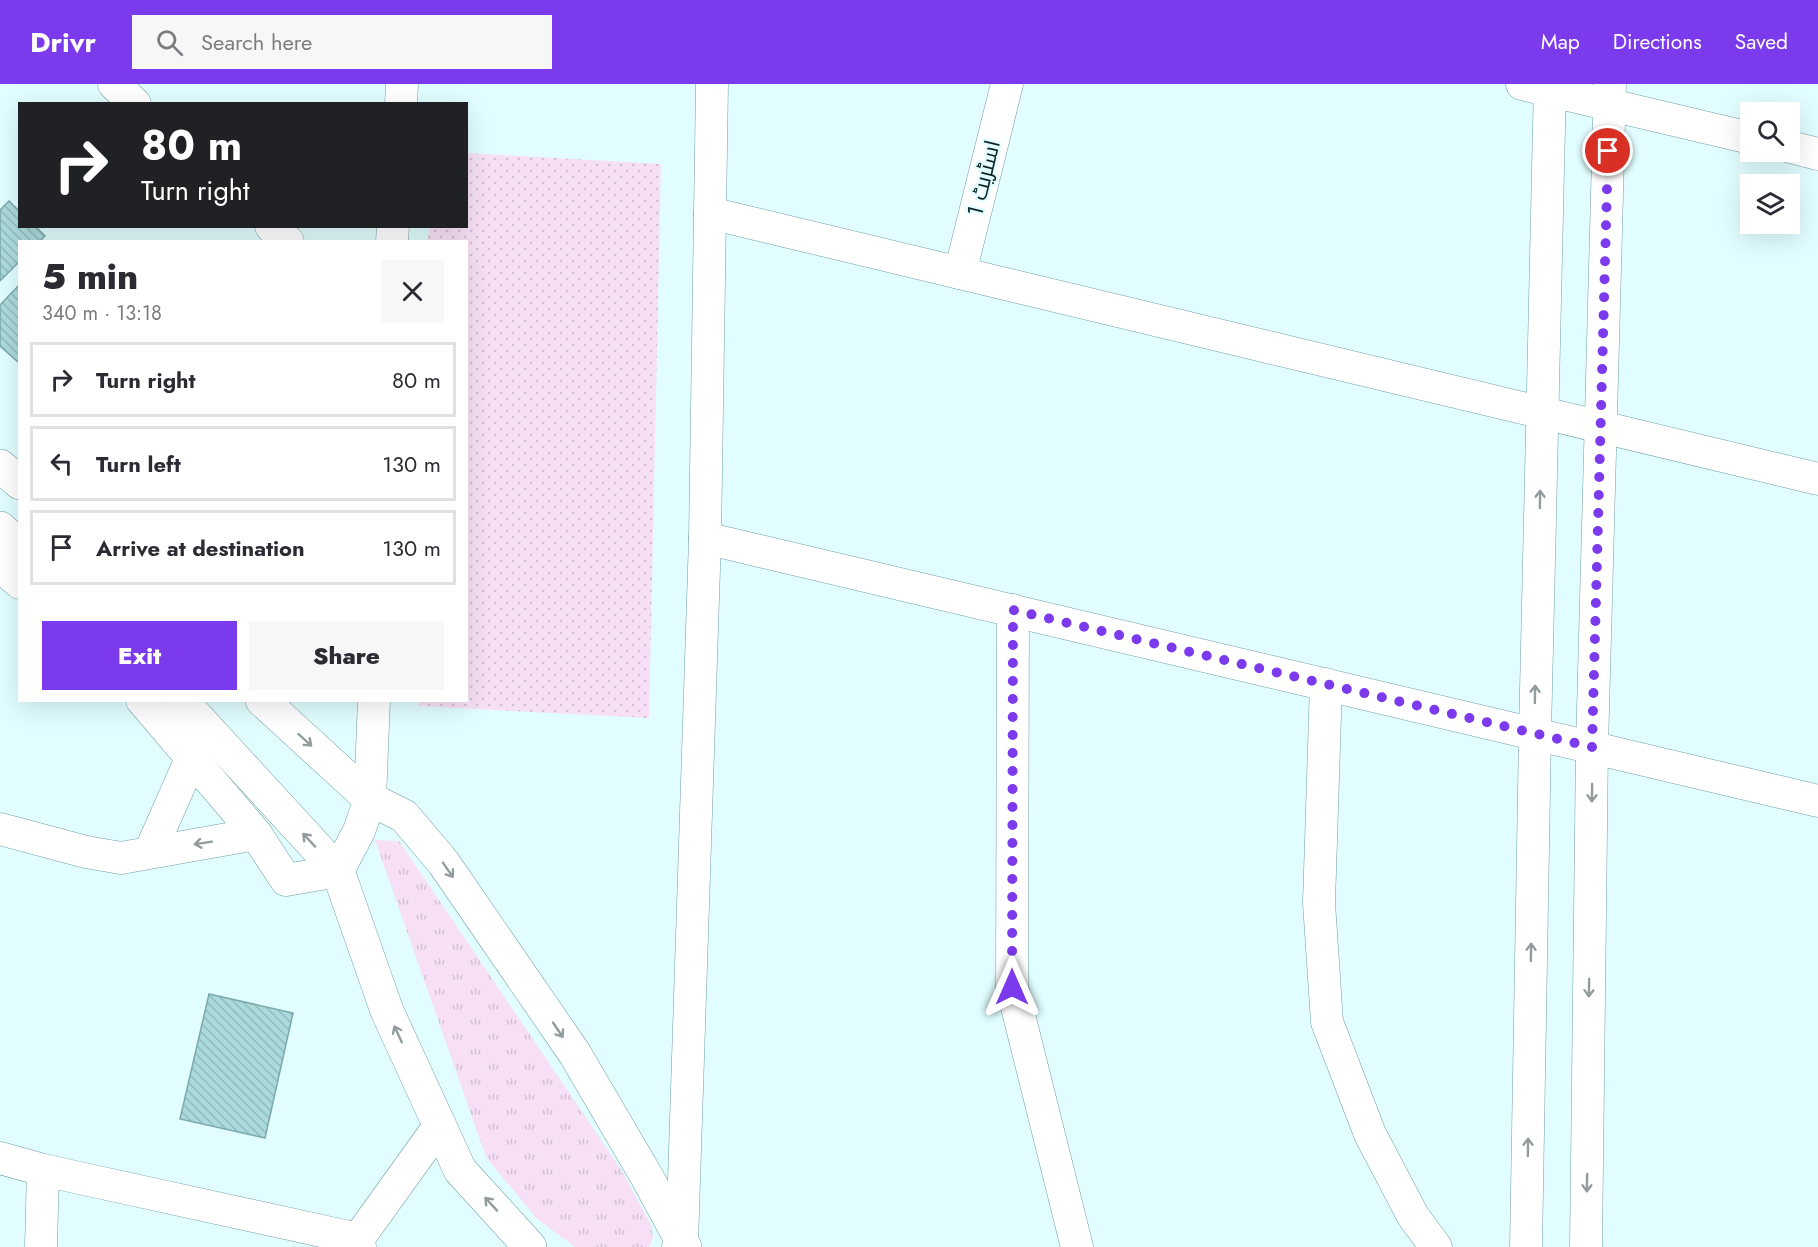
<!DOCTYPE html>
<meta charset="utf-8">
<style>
body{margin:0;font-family:Jost,Cairo,sans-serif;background:#f7f7f7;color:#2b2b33;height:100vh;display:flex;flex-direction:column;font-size:22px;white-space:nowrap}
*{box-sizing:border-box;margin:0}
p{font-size:20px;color:#7c7c81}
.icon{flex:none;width:33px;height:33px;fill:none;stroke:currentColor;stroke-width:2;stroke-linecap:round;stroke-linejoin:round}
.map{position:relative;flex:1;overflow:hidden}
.panel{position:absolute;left:18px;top:156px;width:450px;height:462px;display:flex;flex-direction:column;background:#fff;border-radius:0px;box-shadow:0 6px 24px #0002}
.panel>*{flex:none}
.banner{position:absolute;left:18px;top:18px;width:450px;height:126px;border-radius:0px;box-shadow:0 6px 24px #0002;background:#202124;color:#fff;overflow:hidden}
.tools{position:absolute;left:1740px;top:18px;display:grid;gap:12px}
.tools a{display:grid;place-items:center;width:60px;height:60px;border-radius:0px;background:#fff;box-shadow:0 6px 24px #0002;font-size:30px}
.pin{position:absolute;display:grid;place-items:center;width:51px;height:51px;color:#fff;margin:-26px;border:3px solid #fff;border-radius:50%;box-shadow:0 2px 6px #0007}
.me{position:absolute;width:66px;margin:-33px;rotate:0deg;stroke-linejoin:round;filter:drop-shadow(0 0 4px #0008)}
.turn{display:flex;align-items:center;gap:21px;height:126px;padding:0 24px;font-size:27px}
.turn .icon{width:78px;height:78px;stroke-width:2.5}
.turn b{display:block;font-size:42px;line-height:51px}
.round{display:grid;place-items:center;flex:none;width:63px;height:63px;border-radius:0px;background:#f7f7f7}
.summary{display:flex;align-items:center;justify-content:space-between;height:102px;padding:0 24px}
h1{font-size:36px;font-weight:800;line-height:45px}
.action{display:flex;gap:12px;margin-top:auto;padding:12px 24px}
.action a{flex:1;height:69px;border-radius:0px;background:#7c3aed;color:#fff;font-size:24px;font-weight:800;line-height:69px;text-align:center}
.action a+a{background:#f7f7f7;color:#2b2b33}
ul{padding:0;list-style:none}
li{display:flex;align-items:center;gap:18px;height:75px;margin:0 12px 9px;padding:0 12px;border:3px solid #e1e1e2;border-radius:0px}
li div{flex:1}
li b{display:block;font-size:22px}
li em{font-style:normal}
header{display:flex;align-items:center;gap:36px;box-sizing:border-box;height:84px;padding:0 30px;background:#7c3aed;color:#fff}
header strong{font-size:28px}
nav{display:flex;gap:33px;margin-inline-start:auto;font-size:21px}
.search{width:420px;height:54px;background:#f7f7f7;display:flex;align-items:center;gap:15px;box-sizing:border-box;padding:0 21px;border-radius:0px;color:#7c7c81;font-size:22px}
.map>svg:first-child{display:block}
.grass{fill:url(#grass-tufts)}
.park{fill:url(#park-dots)}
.building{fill:url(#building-back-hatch);stroke:#7ba9ac;stroke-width:1.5}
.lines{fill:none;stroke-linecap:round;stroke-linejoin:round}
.street-casing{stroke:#719fa2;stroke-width:33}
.secondary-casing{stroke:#719fa2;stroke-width:34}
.street{stroke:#fff;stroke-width:32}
.secondary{stroke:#fff;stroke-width:33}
.oneway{stroke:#939c9c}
.route{stroke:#7c3aed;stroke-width:10;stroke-dasharray:0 18}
.labels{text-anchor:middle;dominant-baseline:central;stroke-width:4.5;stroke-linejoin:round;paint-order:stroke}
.street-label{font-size:22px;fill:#0f2223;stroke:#e1fdff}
</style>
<header>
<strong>Drivr</strong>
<div class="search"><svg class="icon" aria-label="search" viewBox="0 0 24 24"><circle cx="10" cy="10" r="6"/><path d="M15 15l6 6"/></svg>Search here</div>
<nav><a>Map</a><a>Directions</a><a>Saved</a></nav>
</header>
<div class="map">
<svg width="1818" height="1163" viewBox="0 0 1818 1163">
<defs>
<pattern id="grass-tufts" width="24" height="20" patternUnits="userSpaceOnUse" patternTransform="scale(1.5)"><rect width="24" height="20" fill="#f7e0f6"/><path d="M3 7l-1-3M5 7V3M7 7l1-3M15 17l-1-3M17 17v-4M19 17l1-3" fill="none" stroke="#d3c0d3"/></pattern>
<pattern id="park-dots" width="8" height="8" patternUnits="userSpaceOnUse" patternTransform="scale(1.5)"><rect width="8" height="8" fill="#f7e0f6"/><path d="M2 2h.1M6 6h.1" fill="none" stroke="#d3c0d3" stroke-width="1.8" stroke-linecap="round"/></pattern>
<pattern id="building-back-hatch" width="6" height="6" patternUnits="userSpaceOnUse" patternTransform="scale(1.5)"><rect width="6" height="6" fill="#abdadd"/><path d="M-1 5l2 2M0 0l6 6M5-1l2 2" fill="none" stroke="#92bbbd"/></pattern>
</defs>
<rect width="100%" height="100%" fill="#e1fdff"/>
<!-- grass -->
<path class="grass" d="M375 756 399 757 622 1087 651 1141 653 1154 649 1163H575L536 1134 486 1073Z"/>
<!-- park -->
<path class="park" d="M467 69 661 80 649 634 418 622V617L466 616V158L428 157 429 143 466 142Z"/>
<!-- building -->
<g class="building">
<path d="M9 117 20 128V142H35L45 152 39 158H20V177L0 197V126Z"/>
<path d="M20 200V276L18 278 0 262V221Z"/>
<path d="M209 910 293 929 265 1054 180 1035Z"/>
</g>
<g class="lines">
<!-- street casing -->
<g class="street-casing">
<g id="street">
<path d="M114 0 135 20"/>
<path d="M1522 0 1750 54"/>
<path d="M401 20 402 0"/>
<path d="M1790 63 1818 70"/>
<path d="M710 129 1818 395"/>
<path d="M271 142 288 158"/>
<path d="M392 158 393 142"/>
<path d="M960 189 1007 0"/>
<path d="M705 454 1818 717"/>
<path d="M0 482 20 499"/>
<path d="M1013 526 1012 903 1077 1163"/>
<path d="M1326 600 1319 819 1327 938 1370 1050 1413 1132 1436 1163"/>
<path d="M142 616 256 750 286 796 338 787 359 747 370 715 374 616"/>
<path d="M0 745 86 768 121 774 256 750"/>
<path d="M150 768 191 675"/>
<path d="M0 1074 43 1086 358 1155 360 1163"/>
<path d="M358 1155 440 1041"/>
<path d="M41 1163 43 1086"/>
<path d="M678 1163 682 1158 705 454 712 0"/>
<path d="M1526 1163 1535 650 1550 0"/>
<path d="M1586 1163 1592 663 1610 0"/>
</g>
</g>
<!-- secondary casing -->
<g class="secondary-casing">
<g id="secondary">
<path d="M0 382 20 399"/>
<path d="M0 444 20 462"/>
<path d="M181 616 338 787 387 927 460 1086 530 1163"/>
<path d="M262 616 370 715 404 732 443 778 575 970 647 1093 685 1163"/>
</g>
</g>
<!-- street -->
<use href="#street" class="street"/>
<!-- secondary -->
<use href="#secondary" class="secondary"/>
</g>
<!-- one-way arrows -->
<defs><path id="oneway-shaft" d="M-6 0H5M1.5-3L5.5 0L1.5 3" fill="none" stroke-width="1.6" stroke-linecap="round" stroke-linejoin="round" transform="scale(1.5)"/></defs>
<g class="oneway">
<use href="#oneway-shaft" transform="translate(1540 415) rotate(-89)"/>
<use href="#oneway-shaft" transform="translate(1535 610) rotate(-89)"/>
<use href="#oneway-shaft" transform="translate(305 656) rotate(42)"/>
<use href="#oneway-shaft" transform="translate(1592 709) rotate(91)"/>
<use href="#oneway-shaft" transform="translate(309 756) rotate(-133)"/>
<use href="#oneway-shaft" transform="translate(203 759) rotate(171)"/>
<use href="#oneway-shaft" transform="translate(448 786) rotate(55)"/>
<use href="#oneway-shaft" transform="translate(1531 868) rotate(-89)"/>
<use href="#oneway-shaft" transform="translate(1589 904) rotate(91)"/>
<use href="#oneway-shaft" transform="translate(558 946) rotate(56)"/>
<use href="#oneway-shaft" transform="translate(398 950) rotate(-115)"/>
<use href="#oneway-shaft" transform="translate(1528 1063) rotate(-89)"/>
<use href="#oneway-shaft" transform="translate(1587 1099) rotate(91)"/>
<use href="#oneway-shaft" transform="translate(491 1120) rotate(-133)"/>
</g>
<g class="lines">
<!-- route -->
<path class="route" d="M1012 903 1013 526 1592 663 1608 67"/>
</g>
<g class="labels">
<!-- street labels -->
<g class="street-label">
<text transform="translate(983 94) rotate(-76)">اسٹریٹ 1</text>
</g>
</g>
</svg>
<div class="tools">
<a><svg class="icon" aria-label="search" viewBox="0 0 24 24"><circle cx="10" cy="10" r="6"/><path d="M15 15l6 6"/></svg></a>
<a><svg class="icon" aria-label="layers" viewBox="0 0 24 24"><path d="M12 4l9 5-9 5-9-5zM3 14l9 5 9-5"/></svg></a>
</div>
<div class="pin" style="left:1608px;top:67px;background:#d93025"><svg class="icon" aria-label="arrive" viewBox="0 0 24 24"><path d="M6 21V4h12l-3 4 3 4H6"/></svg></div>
<svg class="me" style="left:1012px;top:903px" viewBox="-20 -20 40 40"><path d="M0-17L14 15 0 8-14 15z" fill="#7c3aed" stroke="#fff" stroke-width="4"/></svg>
<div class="banner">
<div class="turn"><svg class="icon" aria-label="right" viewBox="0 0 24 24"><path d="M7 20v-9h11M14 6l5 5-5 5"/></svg><div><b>80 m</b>Turn right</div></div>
</div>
<section class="panel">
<div class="summary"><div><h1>5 min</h1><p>340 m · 13:18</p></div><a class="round"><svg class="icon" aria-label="close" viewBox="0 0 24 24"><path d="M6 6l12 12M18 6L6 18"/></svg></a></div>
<ul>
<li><svg class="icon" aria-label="right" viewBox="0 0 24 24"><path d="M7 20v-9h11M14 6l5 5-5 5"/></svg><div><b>Turn right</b></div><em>80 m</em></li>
<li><svg class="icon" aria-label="left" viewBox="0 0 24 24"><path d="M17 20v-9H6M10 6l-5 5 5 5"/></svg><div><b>Turn left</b></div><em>130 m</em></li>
<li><svg class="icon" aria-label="arrive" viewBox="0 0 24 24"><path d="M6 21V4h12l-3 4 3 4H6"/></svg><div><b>Arrive at destination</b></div><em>130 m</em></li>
</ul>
<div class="action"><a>Exit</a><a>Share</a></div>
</section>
</div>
